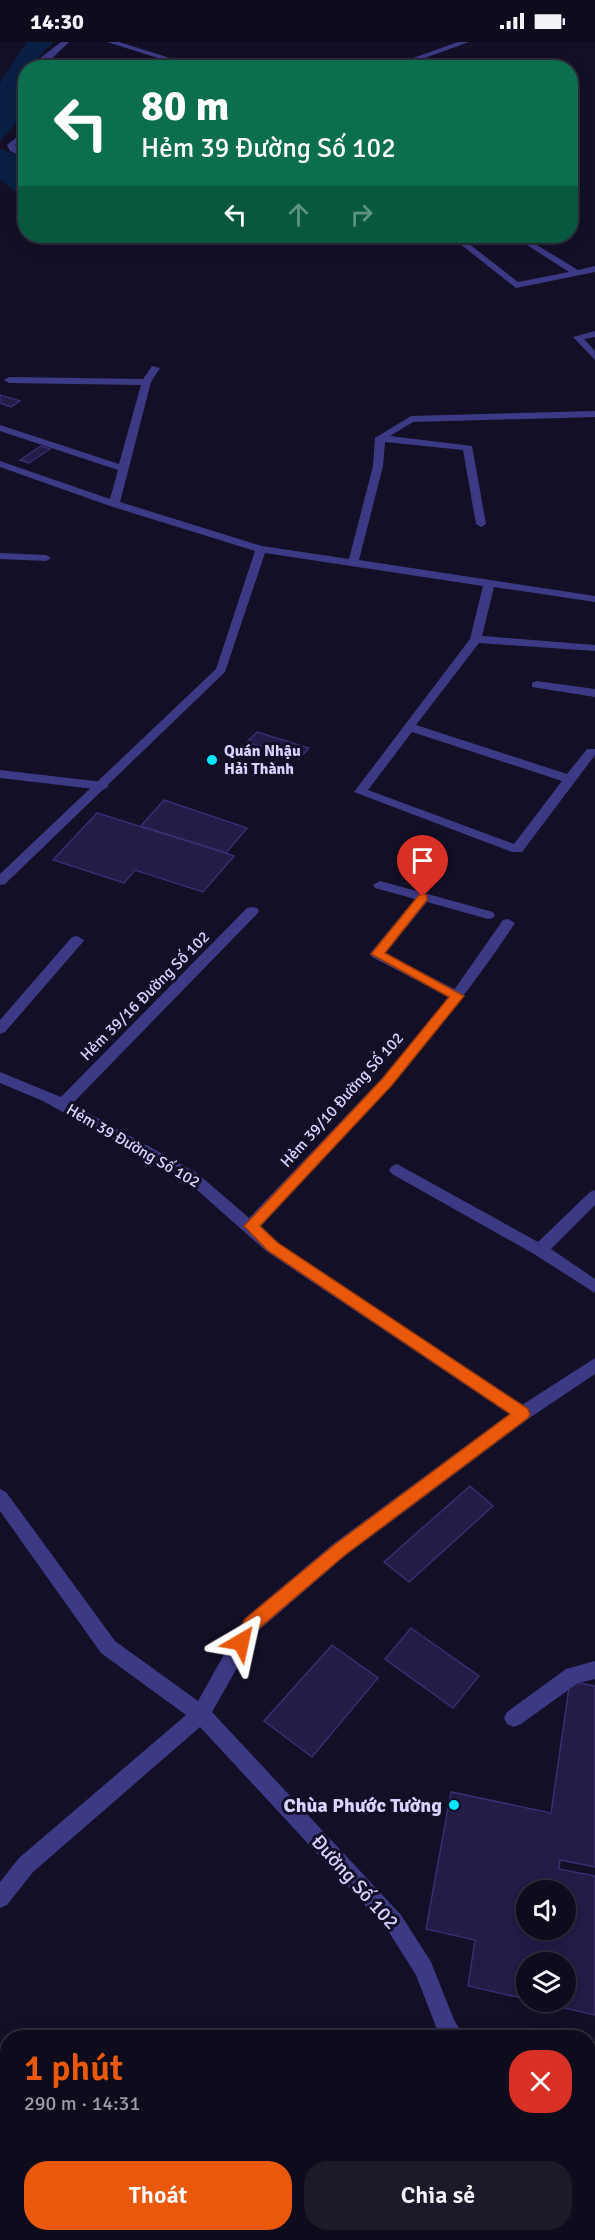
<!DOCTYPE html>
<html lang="vi">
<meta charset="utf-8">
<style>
body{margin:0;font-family:Signika,sans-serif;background:#1c1929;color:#f1f3f6;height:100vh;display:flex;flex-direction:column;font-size:22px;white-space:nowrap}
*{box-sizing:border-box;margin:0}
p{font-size:20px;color:#9b9ba3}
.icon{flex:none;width:33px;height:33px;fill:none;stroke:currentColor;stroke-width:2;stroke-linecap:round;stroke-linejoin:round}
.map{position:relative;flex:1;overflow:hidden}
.side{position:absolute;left:0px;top:1988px;width:596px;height:212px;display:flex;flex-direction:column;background:#0e0b1c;border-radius:24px 24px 0 0;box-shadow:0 3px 15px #0003,0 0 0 2px #2e2b3b}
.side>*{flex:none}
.banner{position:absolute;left:18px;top:18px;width:560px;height:183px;border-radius:24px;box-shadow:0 3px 15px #0003,0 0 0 2px #2e2b3b;background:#0b6e4f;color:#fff;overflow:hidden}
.tools{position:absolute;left:516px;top:1838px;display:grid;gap:12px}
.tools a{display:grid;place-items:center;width:60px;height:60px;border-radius:50%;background:#0e0b1c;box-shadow:0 3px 15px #0003,0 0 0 2px #2e2b3b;font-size:30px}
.pin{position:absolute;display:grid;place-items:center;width:51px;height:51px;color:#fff;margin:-62px -26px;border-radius:50% 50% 50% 0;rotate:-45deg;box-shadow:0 0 6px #0007}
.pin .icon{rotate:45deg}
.me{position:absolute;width:66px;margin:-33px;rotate:36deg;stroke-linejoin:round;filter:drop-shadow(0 0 4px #0008)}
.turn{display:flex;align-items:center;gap:21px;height:126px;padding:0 24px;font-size:27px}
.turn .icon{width:78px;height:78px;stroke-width:2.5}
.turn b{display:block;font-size:42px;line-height:51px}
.lanes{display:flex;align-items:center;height:57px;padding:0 24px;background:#0003;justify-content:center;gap:30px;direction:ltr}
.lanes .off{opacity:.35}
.round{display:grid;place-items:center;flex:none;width:63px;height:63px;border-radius:24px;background:#1c1929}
.summary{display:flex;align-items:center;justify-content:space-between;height:102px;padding:0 24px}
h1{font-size:36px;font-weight:600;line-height:45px;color:#ea580c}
.primary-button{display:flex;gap:12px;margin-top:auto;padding:12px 24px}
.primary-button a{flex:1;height:69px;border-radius:24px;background:#ea580c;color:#fff;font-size:24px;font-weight:600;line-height:69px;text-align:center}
.primary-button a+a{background:#1c1929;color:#f1f3f6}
.status{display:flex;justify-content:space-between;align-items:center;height:42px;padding:0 30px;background:#0e0b1c;direction:ltr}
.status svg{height:16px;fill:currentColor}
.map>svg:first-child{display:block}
.water{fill:#0a1f44}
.building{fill:#241b47;stroke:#3b2d73;stroke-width:1.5;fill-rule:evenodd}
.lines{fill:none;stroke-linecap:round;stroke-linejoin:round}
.lane{fill:#3d3a85;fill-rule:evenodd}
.street{fill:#3d3a85;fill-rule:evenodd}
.route{fill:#ea580c;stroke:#983908;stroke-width:1.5}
.poi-dot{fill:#00e5ff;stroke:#130f26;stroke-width:2}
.labels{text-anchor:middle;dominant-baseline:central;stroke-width:6;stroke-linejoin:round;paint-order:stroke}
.poi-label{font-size:16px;font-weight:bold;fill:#d9d4ff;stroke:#130f26;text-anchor:start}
.street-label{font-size:16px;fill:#d9d4ff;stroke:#130f26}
.near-poi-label{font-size:20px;font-weight:bold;fill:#d9d4ff;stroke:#130f26;text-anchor:end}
.near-street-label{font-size:20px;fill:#d9d4ff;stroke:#130f26}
</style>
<div class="status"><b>14:30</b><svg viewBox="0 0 49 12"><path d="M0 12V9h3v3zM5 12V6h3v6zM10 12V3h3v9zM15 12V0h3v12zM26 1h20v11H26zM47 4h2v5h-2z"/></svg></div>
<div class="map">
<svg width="595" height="2198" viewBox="0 0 595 2198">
<rect width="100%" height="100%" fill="#130f26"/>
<!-- water -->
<g class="water">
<path d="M27 0H54L41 12 35 25 26 26 25 43 16 55 23 72 0 100V41Z"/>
<path d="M0 107 25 115V155L17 151 0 137Z"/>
</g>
<!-- building -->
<g class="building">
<path d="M0 353 20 359 11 365 0 361Z"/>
<path d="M41 404 50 407 29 421 20 418Z"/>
<path d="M257 690 309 706 299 717 247 700Z"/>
<path d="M164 758 247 786 226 811 141 784Z"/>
<path d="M97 771 226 811 234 814 203 850 135 828 124 841 53 818Z"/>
<path d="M470 1444 493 1464 409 1540 384 1520Z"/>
<path d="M411 1586 479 1634 453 1666 385 1617Z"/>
<path d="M332 1603 378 1636 312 1715 264 1679Z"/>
<path d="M570 1639 595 1644V1825L560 1818 559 1827 595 1834V1973L534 1959H566V1920H526V1957L468 1944 475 1898 426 1887 451 1750 551 1771ZM526 1848H566V1887H526Z"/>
</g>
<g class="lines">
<!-- lane -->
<g class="lane">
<path d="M61 0H69L42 26H35L39 17Z"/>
<path d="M107 0H119L202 26H190Z"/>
<path d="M26 88V94L15 103 26 111V116L10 109 7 103Z"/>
<path d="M0 728 103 740 109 744 103 748 0 736Z"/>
<path d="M380 839 493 870 495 873 493 876 488 877 427 860 385 911 462 951 464 954 462 957H452L372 915 370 912 372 909 415 857 375 846 373 843Z"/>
<path d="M397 1122 538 1200 590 1150 595 1148V1163L551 1207 595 1237V1251L534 1212 392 1132 389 1128 392 1124Z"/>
<path d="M595 1619V1637L578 1641 521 1682 514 1685 507 1682 504 1676 507 1670 566 1627Z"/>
</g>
<!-- street -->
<g class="street">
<path d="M458 0H469L397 26H385Z"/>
<path d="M450 194H459L518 240 569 230 513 194H522L578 228 595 224V230L516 246Z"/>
<path d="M595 289V295L584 297 595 309V318L573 295Z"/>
<path d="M152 324 160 326 151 340 120 460 262 504 349 517 373 424 375 396 411 374 595 369V375L413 380 390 394 472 404 486 482 481 485 476 482 463 408 385 400 383 424 359 518 595 554V560L494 545 482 594 595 603V609L479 601 416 683 567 732 587 707H595V713L522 810H512L354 750 470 597 483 544 265 511 225 630 5 842 0 843V832L216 627 255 509 110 464 0 425V419L110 457 118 428 0 389V383L119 422 141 343 9 341 4 338 9 335 143 337ZM412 690 562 739 514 802 368 748Z"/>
<path d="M0 511 46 513 51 516 46 519 0 517Z"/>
<path d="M536 639 595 647V655L532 645V641Z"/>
<path d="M252 865 257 866 259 869 257 872 72 1062 197 1131 249 1176 383 1035 452 951 503 878 508 877 515 881C442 993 350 1088 260 1185L278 1201 522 1363 595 1316V1332L528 1377 345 1514 258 1589 212 1670 401 1873 431 1920 454 1978 465 1995H440L416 1933 387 1887 200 1685 33 1830 7 1863 0 1866V1840L19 1816 186 1673 101 1611 0 1469V1447L6 1450 115 1599 198 1659 244 1577 333 1502 509 1372 266 1209 187 1139 43 1059 0 1041V1030L61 1055 247 866Z"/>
<path d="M77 894 84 898 82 901 5 990 0 992V978L72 895Z"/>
<path d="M588 2080 595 2083V2107L588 2104Z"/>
</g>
</g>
<!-- route -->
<path class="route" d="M423 852 427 853V858L385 911 464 954 392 1043 260 1184 278 1201 528 1367 530 1372 528 1376 345 1513 257 1588 247 1606 241 1608 235 1606 233 1600 245 1577 334 1503 510 1372 267 1208 244 1184 383 1036 449 955 371 912 419 853Z"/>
<!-- markers -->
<g class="poi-dot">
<circle cx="212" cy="718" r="6"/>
<circle cx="454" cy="1763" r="6"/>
</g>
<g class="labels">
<!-- poi labels -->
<g class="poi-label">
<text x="224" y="709">Quán Nhậu<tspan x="224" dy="18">Hải Thành</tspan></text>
</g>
<!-- street labels -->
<g class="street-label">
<text transform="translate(145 954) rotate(-45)">Hẻm 39/16 Đường Số 102</text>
<text transform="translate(342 1058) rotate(-48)">Hẻm 39/10 Đường Số 102</text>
<text transform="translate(133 1104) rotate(30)">Hẻm 39 Đường Số 102</text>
</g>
<!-- near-poi labels -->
<g class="near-poi-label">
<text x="442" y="1763">Chùa Phước Tường</text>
</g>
<!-- near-street labels -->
<g class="near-street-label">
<text transform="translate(355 1840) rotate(48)">Đường Số 102</text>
</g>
</g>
</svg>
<div class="tools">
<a><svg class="icon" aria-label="sound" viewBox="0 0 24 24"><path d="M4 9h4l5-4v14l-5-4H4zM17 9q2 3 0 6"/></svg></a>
<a><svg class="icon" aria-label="layers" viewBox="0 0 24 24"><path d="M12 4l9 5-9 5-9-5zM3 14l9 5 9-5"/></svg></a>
</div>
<div class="pin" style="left:423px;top:855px;background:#d93025"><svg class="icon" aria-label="arrive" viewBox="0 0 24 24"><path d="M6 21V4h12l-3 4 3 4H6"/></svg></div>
<svg class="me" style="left:241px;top:1600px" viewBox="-20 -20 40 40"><path d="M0-17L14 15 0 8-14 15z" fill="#ea580c" stroke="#fff" stroke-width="4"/></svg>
<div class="banner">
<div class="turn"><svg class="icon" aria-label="left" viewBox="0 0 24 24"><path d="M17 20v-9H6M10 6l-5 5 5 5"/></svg><div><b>80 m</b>Hẻm 39 Đường Số 102</div></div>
<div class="lanes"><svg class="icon" aria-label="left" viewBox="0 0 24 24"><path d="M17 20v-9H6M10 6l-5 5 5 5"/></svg><svg class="icon off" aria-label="ahead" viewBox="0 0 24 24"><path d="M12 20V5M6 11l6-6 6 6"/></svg><svg class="icon off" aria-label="right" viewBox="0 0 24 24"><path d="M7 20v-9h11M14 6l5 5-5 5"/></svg></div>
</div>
<section class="side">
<div class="summary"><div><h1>1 phút</h1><p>290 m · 14:31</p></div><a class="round" style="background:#d93025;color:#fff"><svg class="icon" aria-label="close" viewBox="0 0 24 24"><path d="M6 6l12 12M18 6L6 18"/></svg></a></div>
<div class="primary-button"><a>Thoát</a><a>Chia sẻ</a></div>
</section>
</div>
